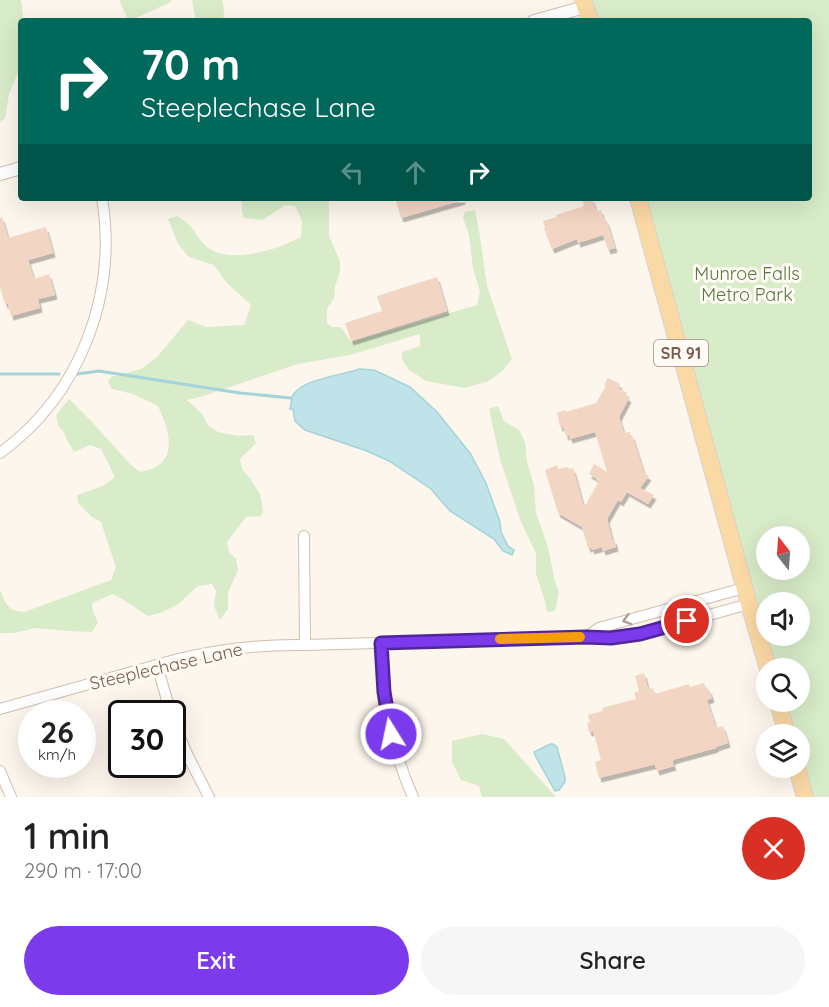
<!DOCTYPE html>
<meta charset="utf-8">
<style>
body{margin:0;font-family:Quicksand,sans-serif;background:#f6f6f6;color:#202124;height:100vh;display:flex;flex-direction:column;font-size:22px;white-space:nowrap}
*{box-sizing:border-box;margin:0}
p{font-size:20px;color:#757577}
.icon{flex:none;width:33px;height:33px;fill:none;stroke:currentColor;stroke-width:2;stroke-linecap:round;stroke-linejoin:round}
.map{position:relative;height:797px;overflow:hidden}
.side{display:flex;flex-direction:column;background:#fff;flex:1}
.side>*{flex:none}
.guide{position:absolute;left:18px;top:18px;width:794px;height:183px;border-radius:6px;box-shadow:0 6px 24px #0002;background:#00695c;color:#fff;overflow:hidden}
.needle{width:39px;rotate:343deg}
.buttons{position:absolute;left:756px;top:526px;display:grid;gap:12px}
.buttons a{display:grid;place-items:center;width:54px;height:54px;border-radius:50%;background:#fff;box-shadow:0 6px 24px #0002;font-size:30px}
.speed{position:absolute;left:18px;top:700px;display:flex;gap:12px;font-size:30px;font-weight:700;text-align:center}
.speed>*{display:grid;place-content:center;width:78px;height:78px;border-radius:50%;background:#fff;box-shadow:0 6px 24px #0002;line-height:1}
.speed small{font-size:15px;font-weight:400}
.speed .limit{border:3px solid #111;border-radius:9px;background:#fff;color:#111}
.pin{position:absolute;display:grid;place-items:center;width:51px;height:51px;color:#fff;margin:-26px;border:3px solid #fff;border-radius:50%;box-shadow:0 2px 6px #0007}
.me{position:absolute;width:66px;margin:-33px;rotate:350deg;stroke-linejoin:round;filter:drop-shadow(0 0 4px #0008)}
.turn{display:flex;align-items:center;gap:21px;height:126px;padding:0 24px;font-size:27px}
.turn .icon{width:78px;height:78px;stroke-width:2.5}
.turn b{display:block;font-size:42px;line-height:51px}
.lanes{display:flex;align-items:center;height:57px;padding:0 24px;background:#0003;justify-content:center;gap:30px;direction:ltr}
.lanes .off{opacity:.35}
.round{display:grid;place-items:center;flex:none;width:63px;height:63px;border-radius:32px;background:#f6f6f6}
.summary{display:flex;align-items:center;justify-content:space-between;height:102px;padding:0 24px}
h1{font-size:36px;font-weight:600;line-height:45px}
.button{display:flex;gap:12px;margin-top:auto;padding:12px 24px}
.button a{flex:1;height:69px;border-radius:36px;background:#7c3aed;color:#fff;font-size:24px;font-weight:600;line-height:69px;text-align:center}
.button a+a{background:#f6f6f6;color:#202124}
.map>svg:first-child{display:block}
.green{fill:#d8ecc9;fill-rule:evenodd}
.water{fill:#bfe3e8;stroke:#a5d3da;stroke-width:1.5}
.lines{fill:none;stroke-linecap:round;stroke-linejoin:round}
.stream{stroke:#a5d3da;stroke-width:3}
.building{fill:#f3d5c3;filter:url(#shadow)}
.minor-casing{stroke:#d1beb0;stroke-width:12}
.tertiary-casing{stroke:#d1beb0;stroke-width:14}
.primary-casing{stroke:#dad1cd;stroke-width:18}
.minor{stroke:#fff;stroke-width:10}
.tertiary{stroke:#fff;stroke-width:12}
.primary{stroke:#fbd9a5;stroke-width:16}
.oneway{stroke:#af9d94}
.route-casing{stroke:#51269a;stroke-width:15}
.route{stroke:#7c3aed;stroke-width:10}
.slow{stroke:#f59e0b;stroke-width:10}
.labels{text-anchor:middle;dominant-baseline:central;stroke-width:6;stroke-linejoin:round;paint-order:stroke}
.shield{fill:#fffaf3;stroke:#a28b7f;stroke-width:1.5}
.shield-label{font-size:16px;font-weight:bold;fill:#7a5c4d}
.park-label{font-size:18px;fill:#537a41;stroke:#fffaf3}
.street-label{font-size:18px;fill:#7a5c4d;stroke:#fffaf3}
</style>
<div class="map">
<svg width="829" height="797" viewBox="0 0 829 797">
<defs>
<filter id="shadow"><feDropShadow dx="2.5" dy="4.5" stdDeviation="0" flood-color="#0004"/></filter>
</defs>
<rect width="100%" height="100%" fill="#fdf6ec"/>
<!-- green -->
<g class="green">
<path d="M0 0H21L23 15 19 34 21 50V65L9 94 5 118 0 122Z"/>
<path d="M119 0H171V2L129 21Z"/>
<path d="M192 0H222L224 10 223 21H196Z"/>
<path d="M583 0H829V797H805L800 768V735H787L778 702H800V669H768L638 198H808V21H589ZM766 537H800V570H766ZM766 603H800V636H766Z"/>
<path d="M242 198H329V236L340 261V271L335 287 334 298 327 309V323L332 327H341L351 342 477 305 480 291 473 269 469 235 463 218 465 212 475 210 480 236 487 286 512 359 501 372 489 381 465 388 426 381 409 370 402 359V352L420 346V334L350 355 298 364 203 396 187 400 202 414 208 425 218 432 238 436 253 435 256 443 240 459 242 469 251 480 260 494 263 510 261 516 246 517 227 542 229 552 236 559 238 570 228 593V609L220 620 214 606 216 591 212 584 198 586 177 605 160 613 148 616C136 609 126 600 113 594L92 603 93 612 98 622 92 632 68 631 35 628 14 633H0V590L5 602 12 610 24 612 111 580 116 567 101 522 92 517 78 503 77 495 103 486 115 477 101 449 90 445 74 452 67 440 64 432 58 426 56 415 69 399 92 422 130 464 140 472C144 471 150 470 154 468 179 455 167 426 158 406L133 394 112 389 108 382 111 377 141 369 157 357 188 320 206 327 244 325 251 305 227 283 214 265 189 257 178 244 168 219 177 216C181 218 185 221 188 224 196 231 201 244 210 249 233 264 279 249 301 237L302 221 295 206 285 205 263 220 244 218 242 212Z"/>
<path d="M498 406 504 421 519 430 525 442 527 462 534 485 536 513 548 547 555 582 559 593 555 611 547 612 545 601 536 574V553L521 522 500 459 489 409Z"/>
<path d="M482 734 504 739 556 797H482L479 786 461 780 452 762V741Z"/>
</g>
<!-- water -->
<g class="water">
<path d="M359 369 374 370 410 387 437 412 470 453 486 483 500 522 501 532 508 546 514 550 512 555 503 551 494 539 450 511 431 489 389 461 367 451 305 430 295 421 293 409H290C291 404 291 399 293 395 304 378 341 376 359 369Z"/>
<path d="M550 744H553L557 747 565 777V782L559 790 555 791 536 757 534 752Z"/>
</g>
<g class="lines">
<!-- stream -->
<g class="stream">
<path d="M0 374H59"/>
<path d="M77 374 99 371 240 393 291 398"/>
</g>
</g>
<!-- building -->
<g class="building">
<path d="M395 198H463V200L401 218Z"/>
<path d="M582 198H592L596 211 601 210 603 218 604 217 607 222 615 248 608 250 603 235 578 243 577 239 552 249 544 229 545 228 543 221 557 217 556 215 584 206Z"/>
<path d="M2 217 8 238 46 227 53 253 28 260 34 279 49 274 55 295 38 299 40 308 11 316 8 304H5L0 287V218Z"/>
<path d="M437 277 447 311 351 341 345 323 382 311 377 296Z"/>
<path d="M608 378 620 384 618 388 627 393 626 396 629 398 619 417 624 433 630 432V435H632L644 473 649 476 640 488 654 495 648 504 627 492 621 502 618 500 607 519 612 539H614L616 547 603 551 602 547 592 550 591 547 588 548 582 527 558 513 545 470 557 465 558 469 568 467 569 469 573 468 584 508 599 481 596 480 597 479 589 474 594 464 607 472 595 432 570 439 569 435 566 436 563 426 560 427 557 413 565 410 566 412 596 403 606 386 604 385Z"/>
<path d="M644 673 648 689 653 688 655 694 689 684 690 687 704 683 706 690 709 689 712 698 707 700 716 728 723 726 728 743 716 747V748L676 759 672 761 674 766 657 771 655 765H652L599 778 595 762 601 760 593 731 589 732 587 723 590 722 588 715 603 711 602 708 636 699 634 693 639 691 635 676Z"/>
</g>
<g class="lines">
<!-- minor casing -->
<g class="minor-casing">
<g id="minor">
<path d="M0 453C80 395 118 295 102 198"/>
<path d="M304 536 305 645"/>
<path d="M586 637 599 628 744 588"/>
<path d="M381 643C384 698 390 746 413 797"/>
<path d="M157 665 171 714"/>
<path d="M0 709 178 659C221 649 260 644 305 645L586 637 611 638 640 634 749 604"/>
<path d="M172 719 188 756 209 797"/>
<path d="M0 771 11 797"/>
</g>
</g>
<!-- tertiary casing -->
<g class="tertiary-casing">
<g id="tertiary">
<path d="M534 21 585 7"/>
<path d="M0 174 21 168"/>
</g>
</g>
<!-- primary casing -->
<g class="primary-casing">
<g id="primary">
<path d="M583 0 590 21"/>
<path d="M638 198 749 604 768 669"/>
<path d="M778 702 787 735"/>
<path d="M797 768 805 797"/>
</g>
</g>
<!-- minor -->
<use href="#minor" class="minor"/>
<!-- tertiary -->
<use href="#tertiary" class="tertiary"/>
<!-- primary -->
<use href="#primary" class="primary"/>
</g>
<!-- one-way arrows -->
<defs><path id="oneway-chevron" d="M-2-3.5L2.5 0L-2 3.5" fill="none" stroke-width="1.6" stroke-linecap="round" stroke-linejoin="round" transform="scale(1.5)"/></defs>
<use class="oneway" href="#oneway-chevron" transform="translate(627 620) rotate(164)"/>
<g class="lines">
<!-- route casing -->
<g class="route-casing">
<path id="route" d="M391 734 384 692 381 643 586 637 611 638 640 634 687 621"/>
</g>
<!-- route -->
<use href="#route" class="route"/>
<!-- slow -->
<path class="slow" d="M500 639 580 637"/>
</g>
<g class="labels">
<!-- shield labels -->
<rect class="shield" x="654" y="340" width="54" height="26" rx="4.5"/>
<g class="shield-label">
<text x="681" y="353">SR 91</text>
</g>
<!-- park labels -->
<g class="park-label">
<text x="747" y="273">Munroe Falls<tspan x="747" dy="21">Metro Park</tspan></text>
</g>
<!-- street labels -->
<g class="street-label">
<text transform="translate(166 666) rotate(-13)">Steeplechase Lane</text>
</g>
</g>
</svg>
<div class="buttons">
<a><svg class="needle" viewBox="-14 -14 28 28"><path d="M0-13l5 13h-10z" fill="#e53935"/><path d="M0 13l5-13h-10z" fill="#757577"/></svg></a>
<a><svg class="icon" aria-label="sound" viewBox="0 0 24 24"><path d="M4 9h4l5-4v14l-5-4H4zM17 9q2 3 0 6"/></svg></a>
<a><svg class="icon" aria-label="search" viewBox="0 0 24 24"><circle cx="10" cy="10" r="6"/><path d="M15 15l6 6"/></svg></a>
<a><svg class="icon" aria-label="layers" viewBox="0 0 24 24"><path d="M12 4l9 5-9 5-9-5zM3 14l9 5 9-5"/></svg></a>
</div>
<div class="speed"><div>26<small>km/h</small></div><div class="limit">30</div></div>
<div class="pin" style="left:687px;top:621px;background:#d93025"><svg class="icon" aria-label="arrive" viewBox="0 0 24 24"><path d="M6 21V4h12l-3 4 3 4H6"/></svg></div>
<svg class="me" style="left:391px;top:734px" viewBox="-20 -20 40 40"><circle r="17" fill="#7c3aed" stroke="#fff" stroke-width="3"/><path d="M0-11L8 9 0 5-8 9z" fill="#fff"/></svg>
<div class="guide">
<div class="turn"><svg class="icon" aria-label="right" viewBox="0 0 24 24"><path d="M7 20v-9h11M14 6l5 5-5 5"/></svg><div><b>70 m</b>Steeplechase Lane</div></div>
<div class="lanes"><svg class="icon off" aria-label="left" viewBox="0 0 24 24"><path d="M17 20v-9H6M10 6l-5 5 5 5"/></svg><svg class="icon off" aria-label="ahead" viewBox="0 0 24 24"><path d="M12 20V5M6 11l6-6 6 6"/></svg><svg class="icon" aria-label="right" viewBox="0 0 24 24"><path d="M7 20v-9h11M14 6l5 5-5 5"/></svg></div>
</div>
</div>
<section class="side">
<div class="summary"><div><h1>1 min</h1><p>290 m · 17:00</p></div><a class="round" style="background:#d93025;color:#fff"><svg class="icon" aria-label="close" viewBox="0 0 24 24"><path d="M6 6l12 12M18 6L6 18"/></svg></a></div>
<div class="button"><a>Exit</a><a>Share</a></div>
</section>
